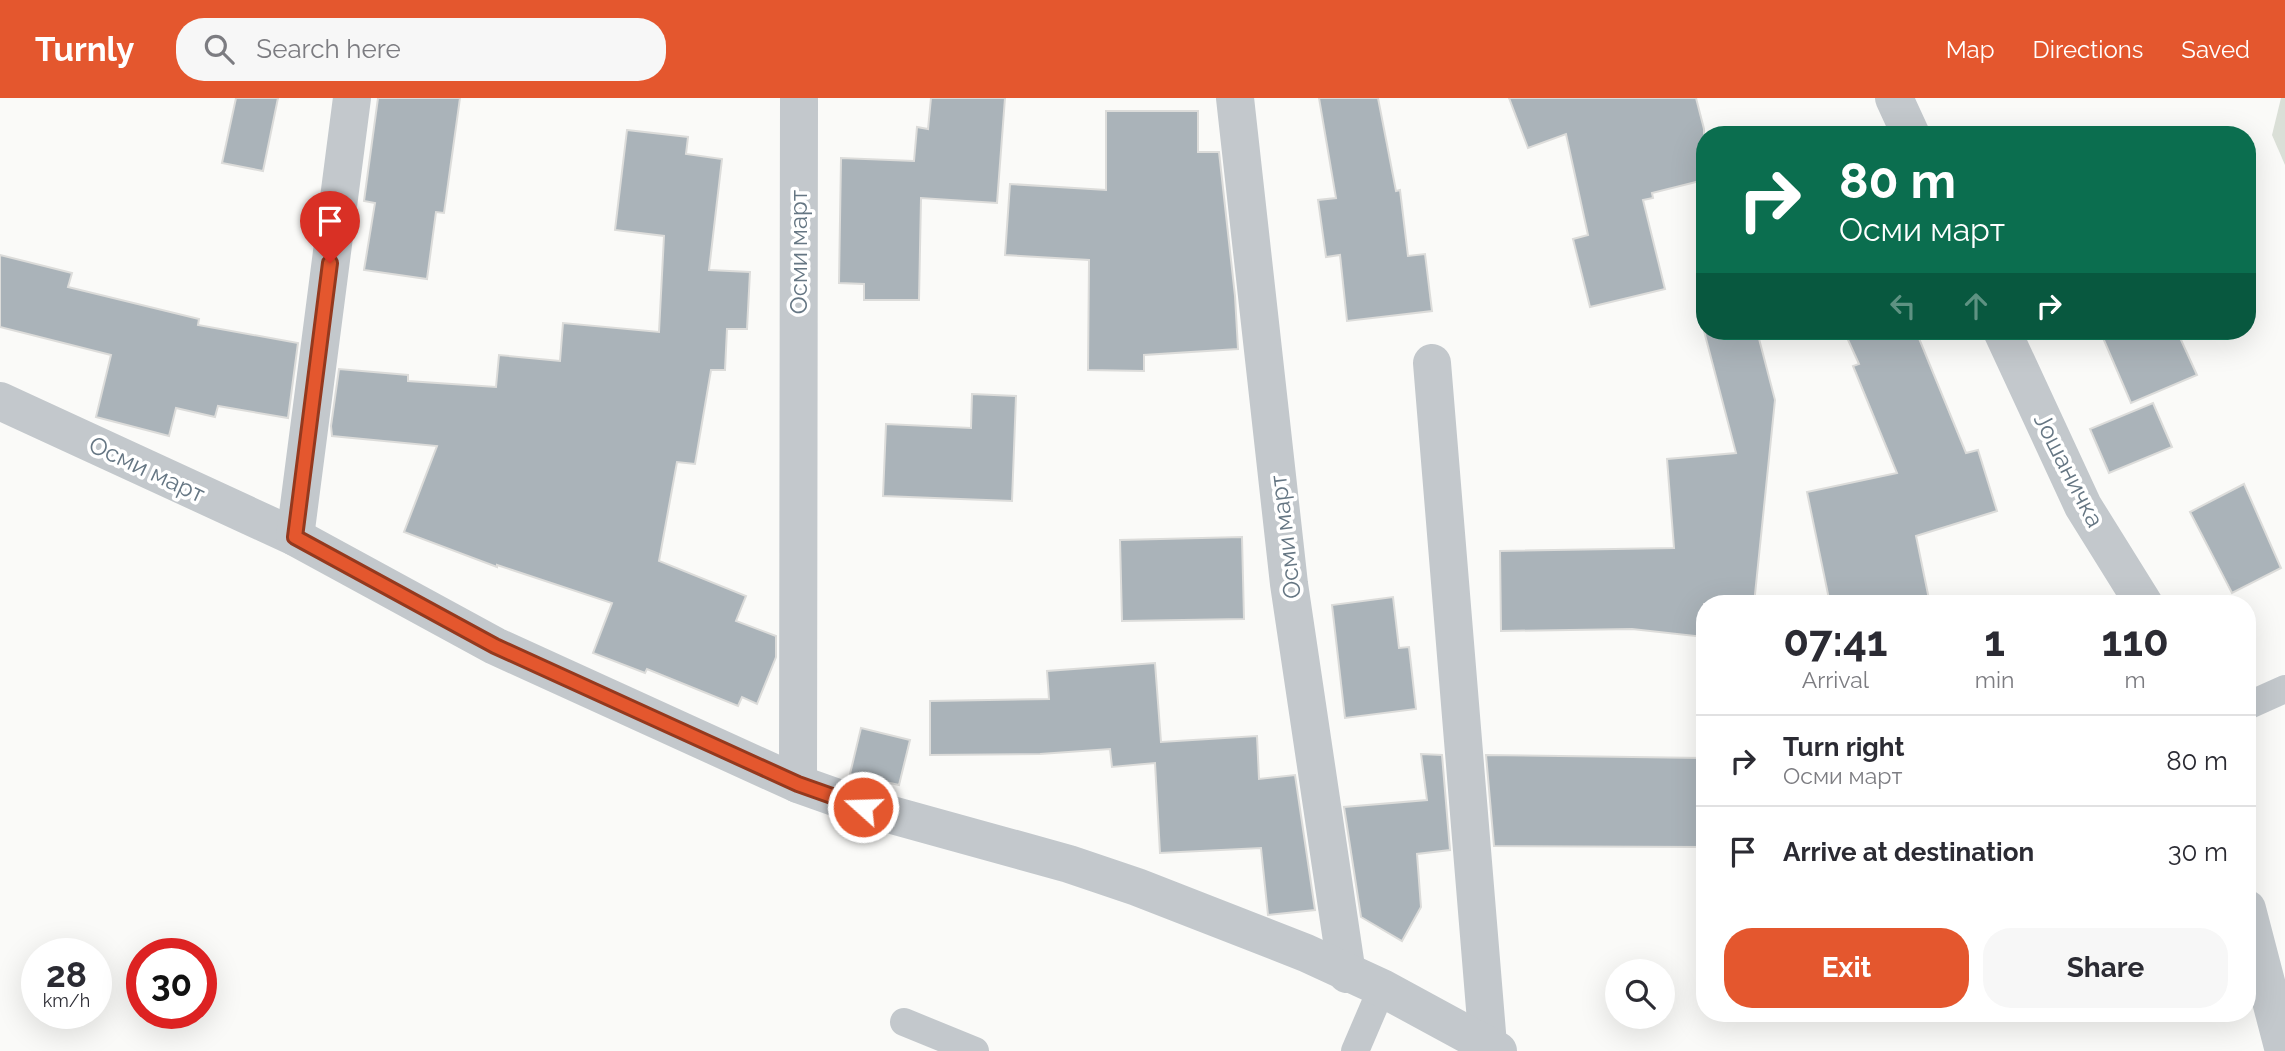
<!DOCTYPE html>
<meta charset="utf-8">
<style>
body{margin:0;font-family:Raleway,sans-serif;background:#f7f7f7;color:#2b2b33;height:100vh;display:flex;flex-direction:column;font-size:26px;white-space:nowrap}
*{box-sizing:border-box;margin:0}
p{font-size:23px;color:#7c7c81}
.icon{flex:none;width:38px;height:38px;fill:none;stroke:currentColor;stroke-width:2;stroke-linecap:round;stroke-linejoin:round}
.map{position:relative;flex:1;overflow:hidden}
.drawer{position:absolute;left:1696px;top:497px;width:560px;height:427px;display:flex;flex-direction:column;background:#fff;border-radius:28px;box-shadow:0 7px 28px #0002}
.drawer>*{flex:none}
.top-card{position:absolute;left:1696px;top:28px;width:560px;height:214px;border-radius:28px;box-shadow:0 7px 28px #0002;background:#0b6e4f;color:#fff;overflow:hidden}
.buttons{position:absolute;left:1605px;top:861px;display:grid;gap:14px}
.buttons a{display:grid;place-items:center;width:70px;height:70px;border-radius:50%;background:#fff;box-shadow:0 7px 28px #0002;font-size:35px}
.speed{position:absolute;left:21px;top:840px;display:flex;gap:14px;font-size:35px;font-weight:700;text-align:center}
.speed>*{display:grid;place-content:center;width:91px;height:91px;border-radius:50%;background:#fff;box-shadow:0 7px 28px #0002;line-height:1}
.speed small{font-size:18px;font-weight:400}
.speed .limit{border:10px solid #d22;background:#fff;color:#111}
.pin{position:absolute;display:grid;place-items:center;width:60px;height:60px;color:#fff;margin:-72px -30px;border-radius:50% 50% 50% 0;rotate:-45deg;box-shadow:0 0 7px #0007}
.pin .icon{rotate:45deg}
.me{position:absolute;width:77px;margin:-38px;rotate:290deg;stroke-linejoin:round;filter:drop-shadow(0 0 5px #0008)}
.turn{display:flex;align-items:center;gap:24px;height:147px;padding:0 28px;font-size:32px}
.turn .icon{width:91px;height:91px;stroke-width:2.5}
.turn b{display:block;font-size:49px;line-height:60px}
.lanes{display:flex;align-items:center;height:66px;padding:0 28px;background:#0003;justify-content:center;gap:35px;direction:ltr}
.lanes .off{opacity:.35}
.eta{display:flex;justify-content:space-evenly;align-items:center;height:119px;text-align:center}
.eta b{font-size:42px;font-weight:700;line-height:49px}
.primary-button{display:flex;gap:14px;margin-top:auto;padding:14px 28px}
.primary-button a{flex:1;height:80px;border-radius:28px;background:#e4572e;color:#fff;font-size:28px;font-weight:700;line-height:80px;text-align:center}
.primary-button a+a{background:#f7f7f7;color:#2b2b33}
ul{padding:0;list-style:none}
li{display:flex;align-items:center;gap:21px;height:91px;padding:0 28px;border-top:2px solid #e1e1e2}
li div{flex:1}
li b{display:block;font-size:26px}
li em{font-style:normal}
header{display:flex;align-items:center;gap:42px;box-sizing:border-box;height:98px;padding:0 35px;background:#e4572e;color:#fff}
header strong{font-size:33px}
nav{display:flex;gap:38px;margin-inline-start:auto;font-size:24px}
.search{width:490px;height:63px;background:#f7f7f7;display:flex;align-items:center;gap:18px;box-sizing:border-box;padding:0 24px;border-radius:28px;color:#7c7c81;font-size:26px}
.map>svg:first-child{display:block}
.green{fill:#dadfd7}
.building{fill:#aab3b9;stroke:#dcdcda;stroke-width:2}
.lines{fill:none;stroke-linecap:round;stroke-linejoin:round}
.lane{stroke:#c3c8cc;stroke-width:28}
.street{stroke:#c3c8cc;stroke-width:38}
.route-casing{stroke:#94391e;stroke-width:18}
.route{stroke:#e4572e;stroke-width:12}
.labels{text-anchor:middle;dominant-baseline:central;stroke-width:7;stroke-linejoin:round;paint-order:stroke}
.street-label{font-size:24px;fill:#657683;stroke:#fff}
</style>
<header>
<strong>Turnly</strong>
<div class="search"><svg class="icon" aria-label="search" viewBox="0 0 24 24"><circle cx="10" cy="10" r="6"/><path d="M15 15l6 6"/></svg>Search here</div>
<nav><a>Map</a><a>Directions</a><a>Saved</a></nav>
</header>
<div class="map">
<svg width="2285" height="953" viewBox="0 0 2285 953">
<rect width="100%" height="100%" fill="#fafaf8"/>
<!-- green -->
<path class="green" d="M2281 0H2285V67L2272 37Z"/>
<!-- building -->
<g class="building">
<path d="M236 0H278L263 73 222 65Z"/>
<path d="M378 0H460L444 115 436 114 427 181 364 172 375 105 364 103Z"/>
<path d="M931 0H1005L997 105 921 100 919 202H864V186L839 185 841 60 914 63 917 29 928 31Z"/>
<path d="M1319 0H1378L1396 93 1400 92 1408 158 1425 156 1432 213 1347 223 1340 157 1326 159 1318 102 1336 100Z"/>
<path d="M1509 0H1696L1704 31V82L1652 95 1653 100 1643 102 1665 191 1590 209 1573 141 1588 137 1566 36 1528 50Z"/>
<path d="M1106 13H1198V54H1219L1235 198 1238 251 1144 257V273L1088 272 1089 162 1005 157 1010 86 1106 92Z"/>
<path d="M627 32 688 39 686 56 722 61 709 172 750 174 747 231H727L725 272H711L695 366 677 364 659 463 746 498 736 523 776 538V559L757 606 742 599 738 608 647 571 645 575 593 555 612 505 497 467V469L404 434 437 348 332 338 331 328 339 271 408 277V283L496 289 499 257 560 263 563 225 659 234 664 138 615 132Z"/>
<path d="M0 157 72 175 68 189 199 221 198 227 298 245 288 320 218 308 215 319 176 310 169 338 96 319 111 257 0 229Z"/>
<path d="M1704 233H1757L1775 302 1754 506H1704V539L1632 531 1501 533 1500 453 1674 450 1667 361 1736 355Z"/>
<path d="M1844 233H1916L1966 355 1978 352 1997 413 1916 438 1930 506H1830L1807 394 1897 375 1853 268 1859 266Z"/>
<path d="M2100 233H2177L2197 277 2131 305Z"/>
<path d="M972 296 1016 298 1012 403 883 398 886 326 971 330Z"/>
<path d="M2153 305 2172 349 2109 375 2090 331Z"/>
<path d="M2244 386 2281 470 2232 495 2190 414Z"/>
<path d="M1242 439 1244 521 1122 523 1120 442Z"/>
<path d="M1393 499 1399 550 1409 549 1416 611 1345 620 1332 507Z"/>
<path d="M1155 565 1161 644 1257 638 1259 681 1295 677 1315 812 1268 817 1261 750 1160 755 1155 665 1112 669 1110 651 1040 656 930 657V603L1049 601 1047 573Z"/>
<path d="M861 630 910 642 899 687 850 676Z"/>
<path d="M1421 656 1442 657 1450 752 1417 756 1421 809 1402 843 1361 819 1344 709 1427 702Z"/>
<path d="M1486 657 1704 660V749L1494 748Z"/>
</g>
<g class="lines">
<!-- lane -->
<g class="lane">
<path d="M2247 608 2285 591"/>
<path d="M904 924 975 953"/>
<path d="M1355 953 1382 890"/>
</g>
<!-- street -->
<g class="street">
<path d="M1235 0 1289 486 1347 876"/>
<path d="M1894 0 1911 37"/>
<path d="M2002 233 2083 408 2144 506"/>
<path d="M1432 265 1488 947"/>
<path d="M0 303 295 439 495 548 798 686 863 709 1069 766 1137 789 1306 855 1382 890 1498 953"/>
<path d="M295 439 352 0"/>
<path d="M798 686 799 0"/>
<path d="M2247 811 2284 953"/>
</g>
</g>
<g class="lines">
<!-- route casing -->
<g class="route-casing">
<path id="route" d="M330 165 295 439 495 548 798 686 863 709"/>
</g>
<!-- route -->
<use href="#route" class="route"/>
</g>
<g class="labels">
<!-- street labels -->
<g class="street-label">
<text transform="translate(798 154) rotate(-90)">Осми март</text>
<text transform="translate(147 371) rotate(25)">Осми март</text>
<text transform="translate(2069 372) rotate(63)">Јошаничка</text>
<text transform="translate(1285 439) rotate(-97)">Осми март</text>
</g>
</g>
</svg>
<div class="buttons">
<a><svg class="icon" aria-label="search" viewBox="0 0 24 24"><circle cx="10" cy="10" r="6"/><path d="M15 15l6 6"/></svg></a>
</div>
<div class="speed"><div>28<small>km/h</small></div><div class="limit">30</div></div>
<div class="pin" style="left:330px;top:165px;background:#d93025"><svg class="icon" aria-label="arrive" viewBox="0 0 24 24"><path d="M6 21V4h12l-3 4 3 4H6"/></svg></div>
<svg class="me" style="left:863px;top:709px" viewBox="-20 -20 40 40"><circle r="17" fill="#e4572e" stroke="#fff" stroke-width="3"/><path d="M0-11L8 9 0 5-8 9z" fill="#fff"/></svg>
<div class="top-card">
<div class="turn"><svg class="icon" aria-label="right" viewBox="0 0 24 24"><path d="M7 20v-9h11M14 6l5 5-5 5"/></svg><div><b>80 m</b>Осми март</div></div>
<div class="lanes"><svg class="icon off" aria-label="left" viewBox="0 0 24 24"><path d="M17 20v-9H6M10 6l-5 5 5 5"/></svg><svg class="icon off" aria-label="ahead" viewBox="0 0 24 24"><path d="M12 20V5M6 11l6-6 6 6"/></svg><svg class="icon" aria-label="right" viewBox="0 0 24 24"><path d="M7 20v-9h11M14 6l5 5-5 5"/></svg></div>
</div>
<section class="drawer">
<div class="eta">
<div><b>07:41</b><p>Arrival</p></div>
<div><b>1</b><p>min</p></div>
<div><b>110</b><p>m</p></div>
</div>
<ul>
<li><svg class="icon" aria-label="right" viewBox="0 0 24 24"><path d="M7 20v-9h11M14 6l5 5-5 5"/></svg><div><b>Turn right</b><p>Осми март</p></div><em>80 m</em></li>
<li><svg class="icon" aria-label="arrive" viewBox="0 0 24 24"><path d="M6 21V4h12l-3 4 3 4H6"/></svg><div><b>Arrive at destination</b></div><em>30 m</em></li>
</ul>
<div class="primary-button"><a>Exit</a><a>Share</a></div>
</section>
</div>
